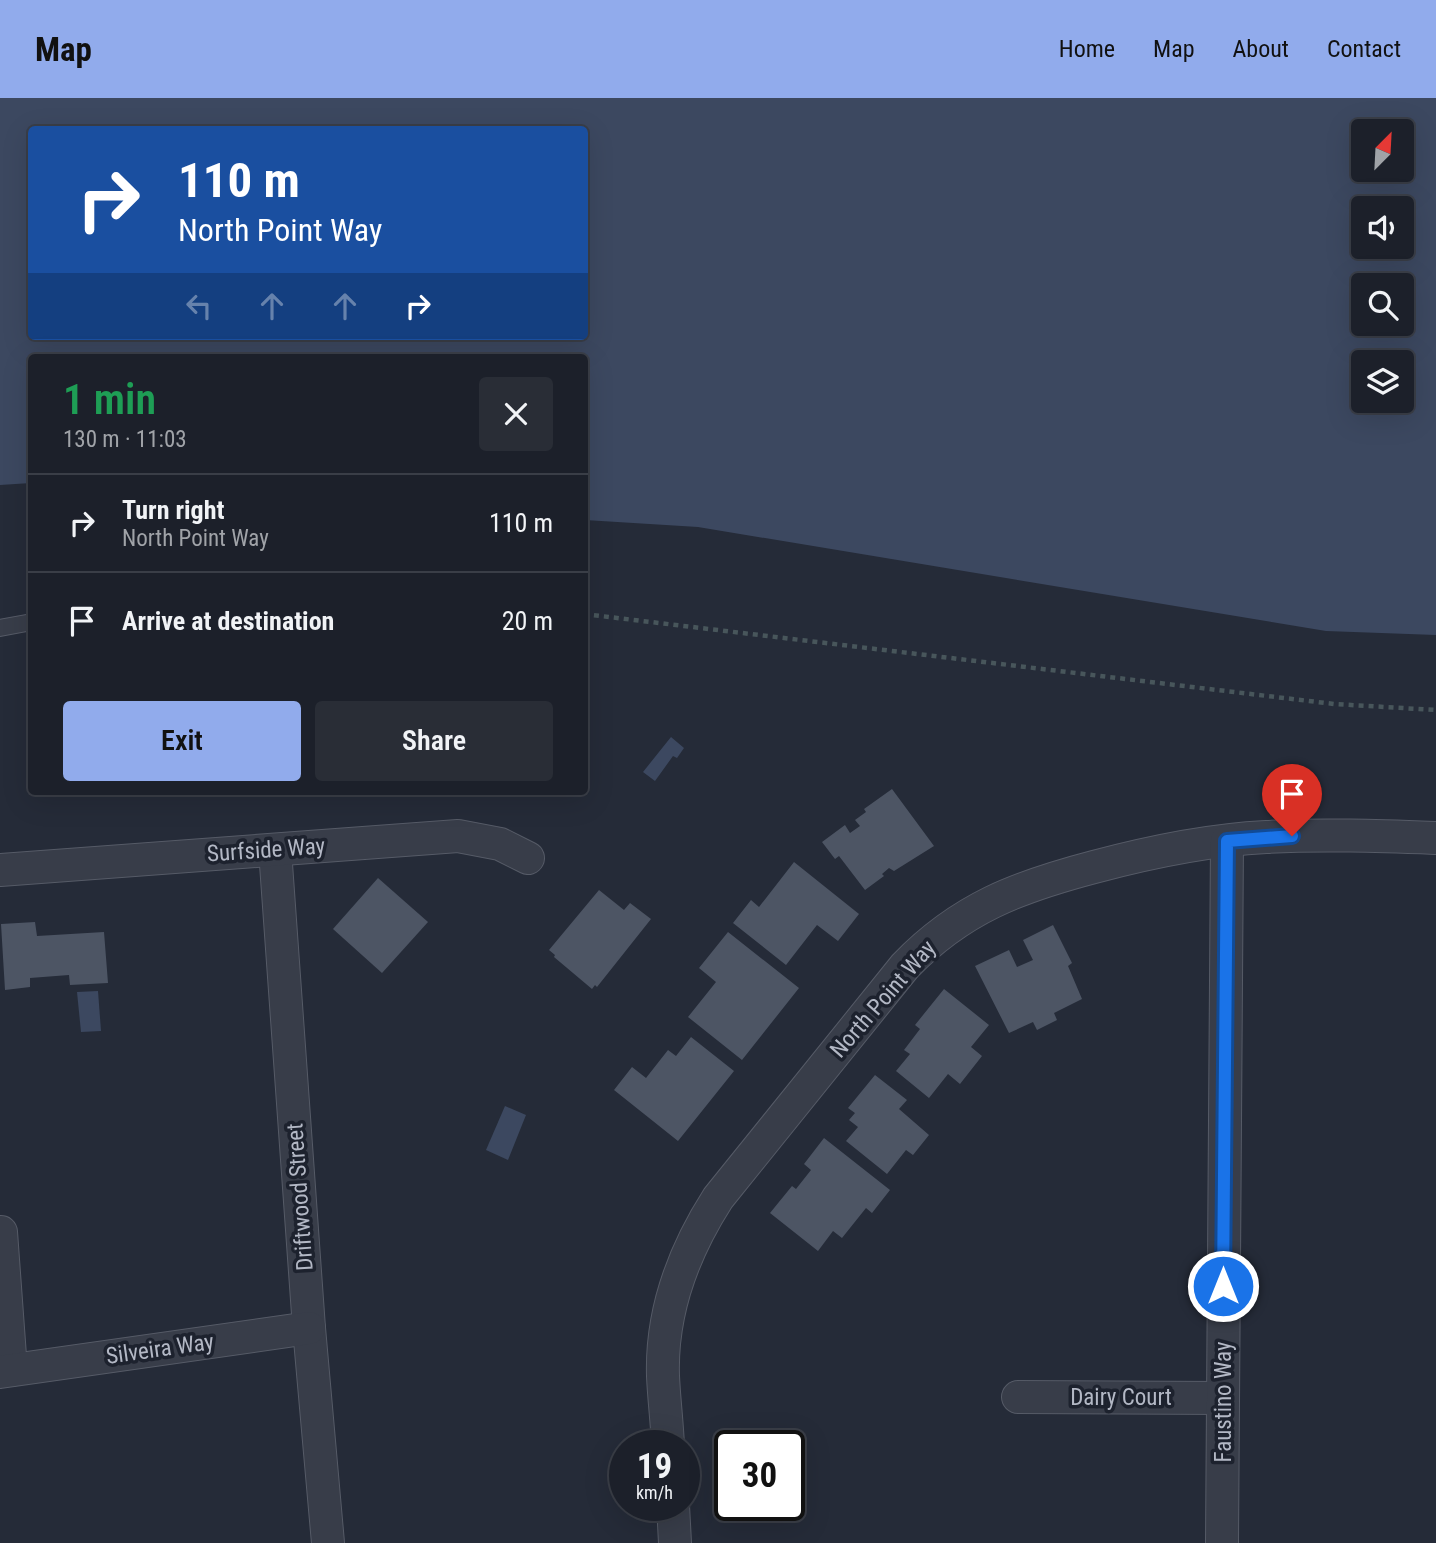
<!DOCTYPE html>
<meta charset="utf-8">
<style>
body{margin:0;font-family:"Roboto Condensed",sans-serif;background:#292d36;color:#f1f3f6;height:100vh;display:flex;flex-direction:column;font-size:26px;white-space:nowrap}
*{box-sizing:border-box;margin:0}
p{font-size:23px;color:#a0a3a8}
.icon{flex:none;width:38px;height:38px;fill:none;stroke:currentColor;stroke-width:2;stroke-linecap:round;stroke-linejoin:round}
.map{position:relative;flex:1;overflow:hidden}
.drawer{position:absolute;left:28px;top:256px;width:560px;height:441px;display:flex;flex-direction:column;background:#1c202a;border-radius:7px;box-shadow:0 7px 28px #0002,0 0 0 2px #3a3e47}
.drawer>*{flex:none}
.guide{position:absolute;left:28px;top:28px;width:560px;height:214px;border-radius:7px;box-shadow:0 7px 28px #0002,0 0 0 2px #3a3e47;background:#1a4fa0;color:#fff;overflow:hidden}
.needle{width:46px;rotate:24deg}
.tools{position:absolute;left:1351px;top:21px;display:grid;gap:14px}
.tools a{display:grid;place-items:center;width:63px;height:63px;border-radius:7px;background:#1c202a;box-shadow:0 7px 28px #0002,0 0 0 2px #3a3e47;font-size:35px}
.speed{position:absolute;left:609px;top:1332px;display:flex;gap:14px;font-size:35px;font-weight:700;text-align:center}
.speed>*{display:grid;place-content:center;width:91px;height:91px;border-radius:50%;background:#1c202a;box-shadow:0 7px 28px #0002,0 0 0 2px #3a3e47;line-height:1}
.speed small{font-size:18px;font-weight:400}
.speed .limit{border:4px solid #111;border-radius:10px;background:#fff;color:#111}
.pin{position:absolute;display:grid;place-items:center;width:60px;height:60px;color:#fff;margin:-72px -30px;border-radius:50% 50% 50% 0;rotate:-45deg;box-shadow:0 0 7px #0007}
.pin .icon{rotate:45deg}
.me{position:absolute;width:77px;margin:-38px;rotate:0deg;stroke-linejoin:round;filter:drop-shadow(0 0 5px #0008)}
.turn{display:flex;align-items:center;gap:24px;height:147px;padding:0 35px;font-size:32px}
.turn .icon{width:91px;height:91px;stroke-width:2.5}
.turn b{display:block;font-size:49px;line-height:60px}
.lanes{display:flex;align-items:center;height:66px;padding:0 35px;background:#0003;justify-content:center;gap:35px;direction:ltr}
.lanes .off{opacity:.35}
.round{display:grid;place-items:center;flex:none;width:74px;height:74px;border-radius:7px;background:#292d36}
.overview{display:flex;align-items:center;justify-content:space-between;height:119px;padding:0 35px}
h1{font-size:42px;font-weight:600;line-height:52px;color:#1e9e55}
.action{display:flex;gap:14px;margin-top:auto;padding:14px 35px}
.action a{flex:1;height:80px;border-radius:7px;background:#91abec;color:#111;font-size:28px;font-weight:600;line-height:80px;text-align:center}
.action a+a{background:#292d36;color:#f1f3f6}
ul{padding:0;list-style:none}
li{display:flex;align-items:center;gap:21px;height:98px;padding:0 35px;border-top:2px solid #3a3e47}
li div{flex:1}
li b{display:block;font-size:26px}
li em{font-style:normal}
header{display:flex;align-items:center;gap:42px;box-sizing:border-box;height:98px;padding:0 35px;background:#91abec;color:#111}
header strong{font-size:33px}
nav{display:flex;gap:38px;margin-inline-start:auto;font-size:24px}
.map>svg:first-child{display:block}
.water{fill:#3c4860;fill-rule:evenodd}
.building{fill:#4d5564}
.lines{fill:none;stroke-linecap:round;stroke-linejoin:round}
.service-casing{stroke:#565b67;stroke-width:18}
.minor-casing{stroke:#565b67;stroke-width:34}
.path{stroke:#48565b;stroke-width:4.5;stroke-dasharray:5 5;stroke-linecap:butt}
.service{stroke:#383d49;stroke-width:16}
.minor{stroke:#383d49;stroke-width:32}
.route-casing{stroke:#114b97;stroke-width:18}
.route{stroke:#1a73e8;stroke-width:12}
.labels{text-anchor:middle;dominant-baseline:central;stroke-width:7;stroke-linejoin:round;paint-order:stroke}
.street-label{font-size:23px;fill:#b3b8c5;stroke:#1d222e}
</style>
<header>
<strong>Map</strong>
<nav><a>Home</a><a>Map</a><a>About</a><a>Contact</a></nav>
</header>
<div class="map">
<svg width="1436" height="1445" viewBox="0 0 1436 1445">
<rect width="100%" height="100%" fill="#252b38"/>
<!-- water -->
<g class="water">
<path d="M0 0H1436V537L1326 533 698 429 585 422 584 259H32L31 385 0 387ZM32 32H584V238H32ZM1363 33H1402V72H1363ZM1363 110H1402V149H1363ZM1363 187H1402V226H1363ZM1363 264H1402V303H1363Z"/>
<path d="M671 639 684 650 677 660 673 658 655 683 643 674Z"/>
<path d="M98 893 101 933 81 934 77 894Z"/>
<path d="M505 1008 526 1017 508 1062 486 1052Z"/>
</g>
<!-- building -->
<g class="building">
<path d="M892 691 934 748 894 773 889 770 882 776 884 778 865 792 839 758 835 761 822 744 845 727 850 735 860 728 855 722 866 714 864 711Z"/>
<path d="M794 764 859 816 838 843 817 827 786 867 733 825 751 802 759 809Z"/>
<path d="M378 780 428 824 382 875 333 831Z"/>
<path d="M599 792 624 812 630 805 651 821 597 889 595 887 592 891 554 859 555 857 549 852Z"/>
<path d="M35 824 37 838 104 834 108 885 70 887 69 877 30 880V889L5 892 1 826Z"/>
<path d="M1053 827 1072 865 1068 868 1082 901 1054 915 1057 922 1037 932 1033 924 1009 935 975 868 1009 852 1017 869 1033 862 1023 842Z"/>
<path d="M728 834 799 890 742 962 688 919 716 884 699 870Z"/>
<path d="M944 891 989 927 971 949 982 958 960 986 948 976 929 1000 896 973 910 956 904 952 920 931 915 927Z"/>
<path d="M691 939 734 973 678 1043 614 992 632 969 646 980 668 952 676 958Z"/>
<path d="M875 977 907 1002 899 1011 929 1037 913 1057 906 1052 887 1076 846 1043 858 1029 849 1022 855 1015 848 1010Z"/>
<path d="M824 1040 890 1092 872 1115 866 1110 842 1140 833 1133 818 1153 770 1115 792 1088 796 1091 811 1072 804 1066Z"/>
</g>
<g class="lines">
<!-- service casing -->
<g class="service-casing">
<path id="service" d="M0 530 32 524"/>
</g>
<!-- minor casing -->
<g class="minor-casing">
<g id="minor">
<path d="M275 752 309 1230 328 1445"/>
<path d="M0 772 458 738 500 746 528 760"/>
<path d="M1 1134 11 1272"/>
<path d="M0 1274 309 1230"/>
<path d="M1018 1299 1223 1300"/>
<path d="M668 1348C667 1324 664 1301 663 1278 661 1214 684 1153 718 1100L905 868C961 810 1018 789 1094 769 1150 754 1208 742 1266 739 1323 736 1379 738 1436 740"/>
<path d="M673 1407 675 1445"/>
<path d="M1222 1445 1227 743"/>
</g>
</g>
<!-- path -->
<path class="path" d="M584 516 1334 606 1436 612"/>
<!-- service -->
<use href="#service" class="service"/>
<!-- minor -->
<use href="#minor" class="minor"/>
</g>
<g class="lines">
<!-- route casing -->
<g class="route-casing">
<path id="route" d="M1223 1188 1227 743 1292 738"/>
</g>
<!-- route -->
<use href="#route" class="route"/>
</g>
<g class="labels">
<!-- street labels -->
<g class="street-label">
<text transform="translate(266 752) rotate(-4)">Surfside Way</text>
<text transform="translate(883 901) rotate(-49)">North Point Way</text>
<text transform="translate(300 1099) rotate(-94)">Driftwood Street</text>
<text transform="translate(160 1251) rotate(-8)">Silveira Way</text>
<text x="1121" y="1299">Dairy Court</text>
<text transform="translate(1223 1304) rotate(-90)">Faustino Way</text>
</g>
</g>
</svg>
<div class="tools">
<a><svg class="needle" viewBox="-14 -14 28 28"><path d="M0-13l5 13h-10z" fill="#e53935"/><path d="M0 13l5-13h-10z" fill="#a0a3a8"/></svg></a>
<a><svg class="icon" aria-label="sound" viewBox="0 0 24 24"><path d="M4 9h4l5-4v14l-5-4H4zM17 9q2 3 0 6"/></svg></a>
<a><svg class="icon" aria-label="search" viewBox="0 0 24 24"><circle cx="10" cy="10" r="6"/><path d="M15 15l6 6"/></svg></a>
<a><svg class="icon" aria-label="layers" viewBox="0 0 24 24"><path d="M12 4l9 5-9 5-9-5zM3 14l9 5 9-5"/></svg></a>
</div>
<div class="speed"><div>19<small>km/h</small></div><div class="limit">30</div></div>
<div class="pin" style="left:1292px;top:738px;background:#d93025"><svg class="icon" aria-label="arrive" viewBox="0 0 24 24"><path d="M6 21V4h12l-3 4 3 4H6"/></svg></div>
<svg class="me" style="left:1223px;top:1188px" viewBox="-20 -20 40 40"><circle r="17" fill="#1a73e8" stroke="#fff" stroke-width="3"/><path d="M0-11L8 9 0 5-8 9z" fill="#fff"/></svg>
<div class="guide">
<div class="turn"><svg class="icon" aria-label="right" viewBox="0 0 24 24"><path d="M7 20v-9h11M14 6l5 5-5 5"/></svg><div><b>110 m</b>North Point Way</div></div>
<div class="lanes"><svg class="icon off" aria-label="left" viewBox="0 0 24 24"><path d="M17 20v-9H6M10 6l-5 5 5 5"/></svg><svg class="icon off" aria-label="ahead" viewBox="0 0 24 24"><path d="M12 20V5M6 11l6-6 6 6"/></svg><svg class="icon off" aria-label="ahead" viewBox="0 0 24 24"><path d="M12 20V5M6 11l6-6 6 6"/></svg><svg class="icon" aria-label="right" viewBox="0 0 24 24"><path d="M7 20v-9h11M14 6l5 5-5 5"/></svg></div>
</div>
<section class="drawer">
<div class="overview"><div><h1>1 min</h1><p>130 m · 11:03</p></div><a class="round"><svg class="icon" aria-label="close" viewBox="0 0 24 24"><path d="M6 6l12 12M18 6L6 18"/></svg></a></div>
<ul>
<li><svg class="icon" aria-label="right" viewBox="0 0 24 24"><path d="M7 20v-9h11M14 6l5 5-5 5"/></svg><div><b>Turn right</b><p>North Point Way</p></div><em>110 m</em></li>
<li><svg class="icon" aria-label="arrive" viewBox="0 0 24 24"><path d="M6 21V4h12l-3 4 3 4H6"/></svg><div><b>Arrive at destination</b></div><em>20 m</em></li>
</ul>
<div class="action"><a>Exit</a><a>Share</a></div>
</section>
</div>
